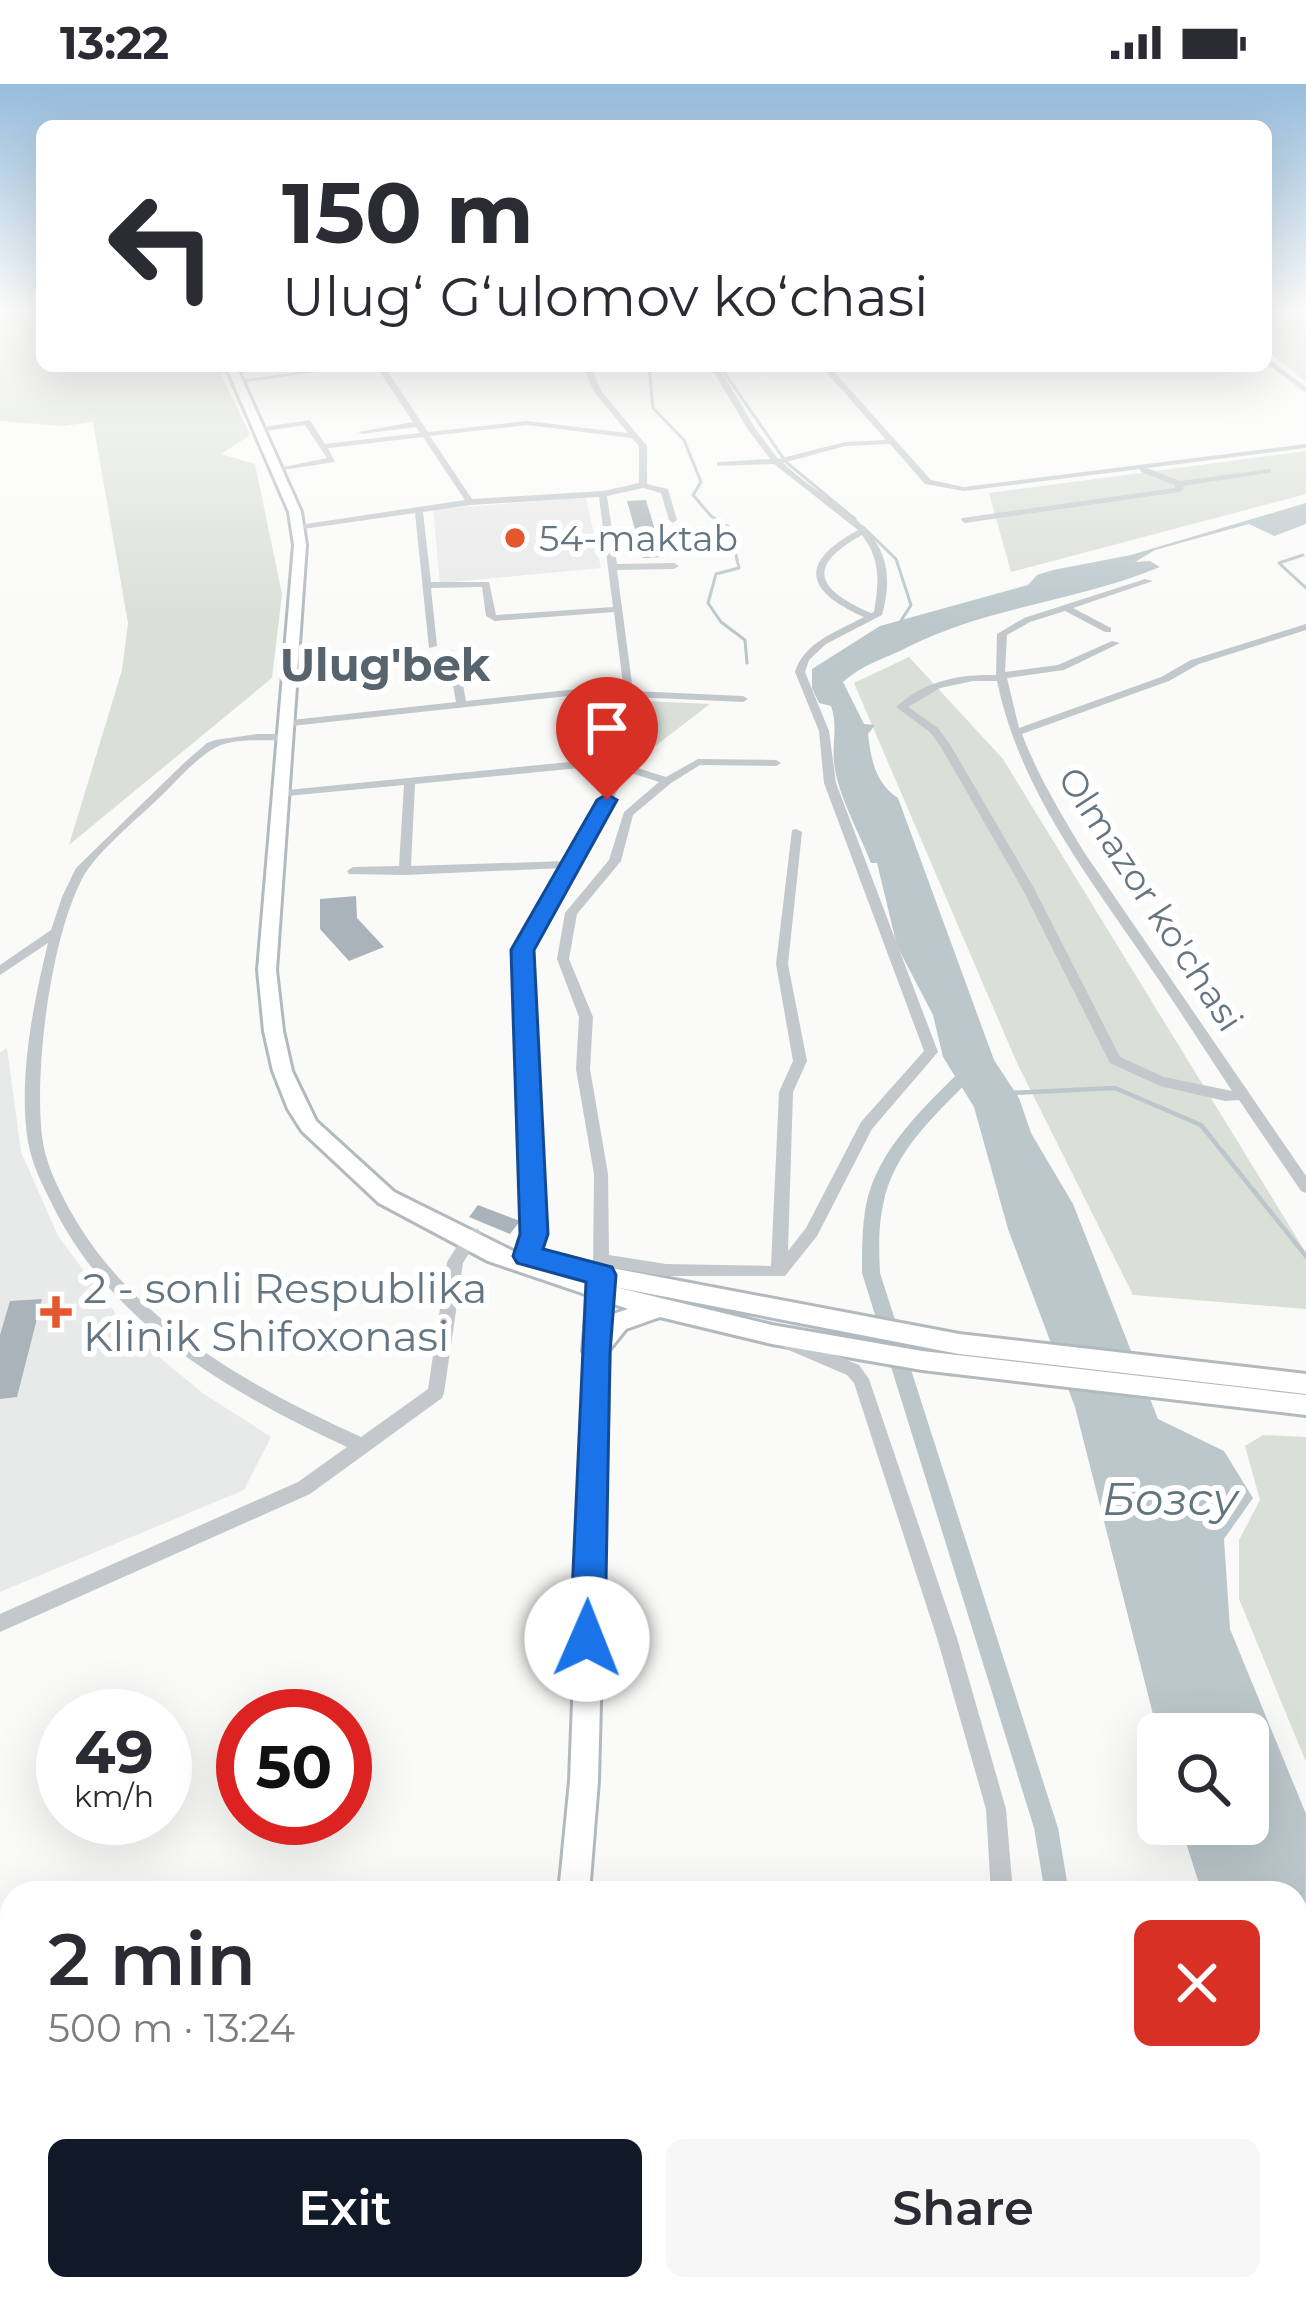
<!DOCTYPE html>
<meta charset="utf-8">
<style>
body{margin:0;font-family:Montserrat,sans-serif;background:#f7f7f7;color:#2b2b33;height:100vh;display:flex;flex-direction:column;font-size:45px;white-space:nowrap}
*{box-sizing:border-box;margin:0}
p{font-size:39px;color:#7c7c81}
.icon{flex:none;width:66px;height:66px;fill:none;stroke:currentColor;stroke-width:2;stroke-linecap:round;stroke-linejoin:round}
.map{position:relative;flex:1;overflow:hidden}
.side{position:absolute;left:0px;top:1797px;width:1308px;height:420px;display:flex;flex-direction:column;background:#fff;border-radius:36px 36px 0 0;box-shadow:0 12px 48px #0002}
.side>*{flex:none}
.top-card{position:absolute;left:36px;top:36px;width:1236px;height:252px;border-radius:18px;box-shadow:0 12px 48px #0002;background:#fff;color:#2b2b33;overflow:hidden}
.tools{position:absolute;left:1137px;top:1629px;display:grid;gap:24px}
.tools a{display:grid;place-items:center;width:132px;height:132px;border-radius:18px;background:#fff;box-shadow:0 12px 48px #0002;font-size:60px}
.speed{position:absolute;left:36px;top:1605px;display:flex;gap:24px;font-size:60px;font-weight:700;text-align:center}
.speed>*{display:grid;place-content:center;width:156px;height:156px;border-radius:50%;background:#fff;box-shadow:0 12px 48px #0002;line-height:1}
.speed small{font-size:30px;font-weight:400}
.speed .limit{border:18px solid #d22;background:#fff;color:#111}
.pin{position:absolute;display:grid;place-items:center;width:102px;height:102px;color:#fff;margin:-123px -51px;border-radius:50% 50% 50% 0;rotate:-45deg;box-shadow:0 0 12px #0007}
.pin .icon{rotate:45deg}
.me{position:absolute;width:132px;margin:-66px;rotate:1deg;stroke-linejoin:round;filter:drop-shadow(0 0 9px #0008)}
.turn{display:flex;align-items:center;gap:42px;height:252px;padding:0 48px;font-size:54px}
.turn .icon{width:156px;height:156px;stroke-width:2.5}
.turn b{display:block;font-size:84px;line-height:102px}
.round{display:grid;place-items:center;flex:none;width:126px;height:126px;border-radius:18px;background:#f7f7f7}
.summary{display:flex;align-items:center;justify-content:space-between;height:204px;padding:0 48px}
h1{font-size:72px;font-weight:600;line-height:90px}
.primary-button{display:flex;gap:24px;margin-top:auto;padding:24px 48px}
.primary-button a{flex:1;height:138px;border-radius:18px;background:#111827;color:#fff;font-size:48px;font-weight:600;line-height:138px;text-align:center}
.primary-button a+a{background:#f7f7f7;color:#2b2b33}
.status{display:flex;justify-content:space-between;align-items:center;height:84px;padding:0 60px;background:#fff;direction:ltr}
.status svg{height:33px;fill:currentColor}
.map>svg:first-child{display:block}
.built{fill:#e8e9e9}
.green{fill:#dadfd7}
.water{fill:#bbc7cb}
.lines{fill:none;stroke-linecap:round;stroke-linejoin:round}
.stream-far1{stroke:#bbc7cb;stroke-width:3}
.stream{stroke:#bbc7cb;stroke-width:4.5}
.canal{fill:#bbc7cb;fill-rule:evenodd}
.building{fill:#aab3b9}
.secondary-casing{stroke:#b3babf;stroke-width:6}
.minor{fill:#c3c8cc;fill-rule:evenodd}
.secondary{fill:#fff;fill-rule:evenodd}
.route{fill:#1a73e8;stroke:#114b97;stroke-width:3}
.poi-dot{fill:#e4572e;stroke:#fff;stroke-width:4.5}
.labels{text-anchor:middle;dominant-baseline:central;stroke-width:12;stroke-linejoin:round;paint-order:stroke}
.far-poi-label{font-size:36px;fill:#657683;stroke:#fff;text-anchor:start}
.far-street-label{font-size:36px;fill:#657683;stroke:#fff}
.poi-label{font-size:42px;fill:#657683;stroke:#fff;text-anchor:start}
.far-district-label{font-size:45px;font-weight:bold;fill:#57646e;stroke:#fff}
.water-label{font-size:45px;font-style:italic;fill:#60757c;stroke:#fff}
</style>
<div class="status"><b>13:22</b><svg viewBox="0 0 49 12"><path d="M0 12V9h3v3zM5 12V6h3v6zM10 12V3h3v9zM15 12V0h3v12zM26 1h20v11H26zM47 4h2v5h-2z"/></svg></div>
<div class="map">
<svg width="1306" height="2217" viewBox="0 0 1306 2217">
<rect width="100%" height="100%" fill="#fafaf8"/>
<!-- built -->
<g class="built">
<path d="M586 414 601 484 440 499 433 425Z"/>
<path d="M7 964 21 1068 58 1152 131 1250 204 1310 271 1353 244 1406 0 1508V968Z"/>
</g>
<!-- green -->
<g class="green">
<path d="M0 226H42V282H217L250 351 221 370 255 380 282 510 272 594 69 761 122 586 128 539 93 338 62 342 0 337Z"/>
<path d="M1266 226H1292L1306 236V298L1266 266Z"/>
<path d="M1306 367V410L1011 488 989 409Z"/>
<path d="M909 573 1003 675 1306 1169V1225L1133 1211 1017 979 854 599Z"/>
<path d="M643 617 710 620 646 669 639 667Z"/>
<path d="M1263 1351 1306 1353V1678L1239 1515V1456L1260 1416 1245 1362Z"/>
</g>
<!-- water -->
<path class="water" d="M1306 419V440L1274 452 1249 440 1155 466 1135 478 1150 477 1160 483C1075 518 989 522 908 563 883 576 866 578 843 598L864 640 875 641 868 650C871 675 875 699 898 714L994 976 1019 1014 1031 1049 1073 1120 1158 1335 1224 1367 1253 1414 1224 1455 1230 1545 1306 1730 1304 2217 1296 2179V1809H1202L1180 1740H1248V1650H1158L1075 1323 1008 1145 974 1023 943 973 933 931 897 862 877 779H871C859 748 838 712 834 679 832 658 838 642 831 622L819 619 812 604V585L880 542 1028 501 1037 491 1053 486 1131 471Z"/>
<g class="lines">
<!-- stream-far1 -->
<g class="stream-far1">
<path d="M649 282 653 324 684 356 701 398 693 411 711 432 729 443 739 484 716 490 708 519 721 538 745 556 747 579"/>
<path d="M714 282 724 288 786 378 855 435"/>
<path d="M863 443 896 475 911 521 897 543"/>
<path d="M1303 471 1279 479 1306 504"/>
</g>
<!-- stream -->
<path class="stream" d="M1009 1009 1115 1004 1201 1041 1306 1172"/>
<!-- canal -->
<g class="canal">
<path d="M971 980 976 981 979 985 976 989C939 1028 893 1066 883 1121 878 1144 879 1166 880 1189L1058 1744 1069 1809H1045L1034 1744 862 1189C862 1166 862 1144 866 1121 878 1063 926 1022 966 981Z"/>
<path d="M1112 2205H1140L1142 2217H1114Z"/>
</g>
</g>
<!-- building -->
<g class="building">
<path d="M646 416 663 473 643 474 627 417Z"/>
<path d="M356 812 357 834 384 863 349 877 320 845V815Z"/>
<path d="M478 1121 520 1137 510 1150 469 1133Z"/>
<path d="M42 1215 17 1313 0 1315V1251L10 1217Z"/>
</g>
<g class="lines">
<!-- secondary casing -->
<g class="secondary-casing">
<g id="secondary">
<path d="M226 282H236L301 428 306 461 276 886 283 947 292 987 316 1037 394 1108 519 1170 529 1163 601 1182 959 1250 1306 1290V1310L959 1270 615 1203 772 1241 922 1267 1306 1311V1331L922 1286 772 1260 660 1233 626 1245 609 1266 598 1697 589 1809H559L570 1697 586 1272 583 1267 588 1211 488 1177 379 1119 302 1047 288 1025 273 987 264 947 258 886 294 461 289 428ZM611 1219 628 1225 610 1231Z"/>
<path d="M523 2205H559L558 2217H522Z"/>
</g>
</g>
<!-- minor -->
<g class="minor">
<path d="M1266 273 1306 303V309L1266 279Z"/>
<path d="M339 282H360L238 299 234 297Z"/>
<path d="M376 282H384L428 348 527 337 628 349 595 309 582 282H590L602 308 647 362V400L668 405 677 436 673 439 669 436 661 409 643 404 607 412 617 480 674 479 679 482 674 485 617 486 633 607 743 612 748 615 743 618 633 613 631 682 666 693 698 675 776 676 781 679 776 682 700 681 671 699 633 731 621 777 577 830 569 875 593 933 590 985 608 1090 609 1171 666 1180 771 1182 779 1008 793 977 776 880 792 746 796 745 802 748 788 880 807 977 793 1008 788 1167 806 1144 861 1038 924 967 824 699 819 647 795 588C804 558 838 547 864 533 805 507 798 479 858 446L774 380 717 382V378H720L770 375 747 344 715 290 703 282H712L721 287 755 344 778 375 845 358 886 356 821 282H829L931 396 964 403 1306 360V364L1147 384 1180 397 1271 385V389H1268L1183 402V406L1179 408 965 439 961 436 962 434 1175 404V401L1141 388 1140 385 964 407 925 400 890 360 845 362 783 379C835 428 907 443 882 531L826 560 809 576 805 588 829 647 836 699 938 968 872 1045 817 1152 785 1192H666L609 1183 607 1195H595L593 1191 594 1090 576 985 579 933 557 875 565 829 609 776 624 728 659 698 628 688 528 866 542 1150 528 1184H516L514 1180 526 1150 516 866 563 784 405 791 349 790 347 787 353 783 399 782 404 701 287 712 281 709 287 706 620 673 623 606 292 642 287 639 292 636 456 618 447 569 452 566 457 569 466 617 623 600 614 528 495 537 486 532 482 503 431 504 437 562 429 564 415 429 296 446V442L299 441 465 416 423 353 328 364 335 378 283 386 279 384 327 374 305 341 266 347 263 343 310 336 325 360 420 349 416 343 362 350 358 348 413 338ZM527 341 632 354 639 362V399L603 407 472 415 430 352ZM599 413 613 523 496 531 489 498H431L423 428 470 421ZM862 451C881 476 879 498 874 528L871 529C818 506 804 483 862 451ZM620 680 567 777 411 782 415 700Z"/>
<path d="M1145 495 1153 497 1073 524 1111 544V548H1105L1065 527 1030 538 1007 551 1005 588 1058 581 1112 557 1120 559 1064 586 1007 594 1019 644 1161 593 1191 576 1306 540V546L1199 580 1169 597 1022 650C1038 692 1061 730 1084 768L1306 1092V1109L1301 1107 1239 1016 1225 1017 1160 1002 1110 979 1023 806 941 663 930 648 896 623C924 597 958 590 996 591L997 550 1024 534ZM973 597H997C1018 699 1081 783 1139 867 1171 913 1201 960 1232 1007L1164 993 1120 973 1035 806 951 662 938 644 908 623 940 604Z"/>
<path d="M257 650H284L289 653 284 656C264 657 240 654 221 661 200 669 175 699 159 714 137 735 97 768 83 793 51 853 34 984 42 1052 45 1079 58 1104 71 1128 133 1238 250 1303 361 1353L428 1305 447 1178 468 1145H478L481 1149 463 1179 444 1309 442 1314 310 1410 0 1548V1530L298 1398 347 1363C230 1309 109 1239 51 1118 41 1098 32 1080 28 1058 18 996 33 920 48 859L0 891V881L51 846 62 813 76 784 184 679 207 659 215 656Z"/>
<path d="M790 1252 859 1281 869 1295 957 1554 1006 1725 1013 1809H991L986 1725 937 1554 854 1299 847 1291 784 1264 782 1259 784 1254Z"/>
<path d="M1046 2205H1072L1073 2217H1047Z"/>
</g>
<!-- secondary -->
<use href="#secondary" class="secondary"/>
</g>
<!-- sky -->
<linearGradient id="sky" x2="0" y2="1"><stop stop-color="#96bcdc"/><stop offset="0.42" stop-color="#fdfdfc"/><stop offset="1" stop-color="#fdfdfc" stop-opacity="0"/></linearGradient>
<rect width="1306" height="537" fill="url(#sky)"/>
<!-- route -->
<path class="route" d="M607 710 617 716 534 866 548 1150 543 1165 612 1183 616 1191 610 1269 605 1555 600 1567 587 1572 575 1567 570 1555 586 1198 517 1179 513 1172 520 1150 511 866 597 716Z"/>
<!-- markers -->
<g class="poi-dot">
<circle cx="515" cy="454" r="12"/>
<path d="M50 1210h12v12h12v12h-12v12h-12v-12h-12v-12h12z"/>
</g>
<g class="labels">
<!-- far-poi labels -->
<g class="far-poi-label">
<text x="539" y="454">54-maktab</text>
</g>
<!-- far-street labels -->
<g class="far-street-label">
<text transform="translate(1151 815) rotate(57)">Olmazor ko'chasi</text>
</g>
<!-- poi labels -->
<g class="poi-label">
<text x="83" y="1204">2 - sonli Respublika<tspan x="83" dy="48">Klinik Shifoxonasi</tspan></text>
</g>
<!-- far-district labels -->
<g class="far-district-label">
<text x="385" y="580">Ulug'bek</text>
</g>
<!-- water labels -->
<g class="water-label">
<text x="1170" y="1414">Бозсу</text>
</g>
</g>
</svg>
<div class="tools">
<a><svg class="icon" aria-label="search" viewBox="0 0 24 24"><circle cx="10" cy="10" r="6"/><path d="M15 15l6 6"/></svg></a>
</div>
<div class="speed"><div>49<small>km/h</small></div><div class="limit">50</div></div>
<div class="pin" style="left:607px;top:716px;background:#d93025"><svg class="icon" aria-label="arrive" viewBox="0 0 24 24"><path d="M6 21V4h12l-3 4 3 4H6"/></svg></div>
<svg class="me" style="left:587px;top:1555px" viewBox="-20 -20 40 40"><circle r="19" fill="#fff"/><path d="M0-13L10 11 0 6-10 11z" fill="#1a73e8"/></svg>
<div class="top-card">
<div class="turn"><svg class="icon" aria-label="left" viewBox="0 0 24 24"><path d="M17 20v-9H6M10 6l-5 5 5 5"/></svg><div><b>150 m</b>Ulugʻ Gʻulomov koʻchasi</div></div>
</div>
<section class="side">
<div class="summary"><div><h1>2 min</h1><p>500 m · 13:24</p></div><a class="round" style="background:#d93025;color:#fff"><svg class="icon" aria-label="close" viewBox="0 0 24 24"><path d="M6 6l12 12M18 6L6 18"/></svg></a></div>
<div class="primary-button"><a>Exit</a><a>Share</a></div>
</section>
</div>
